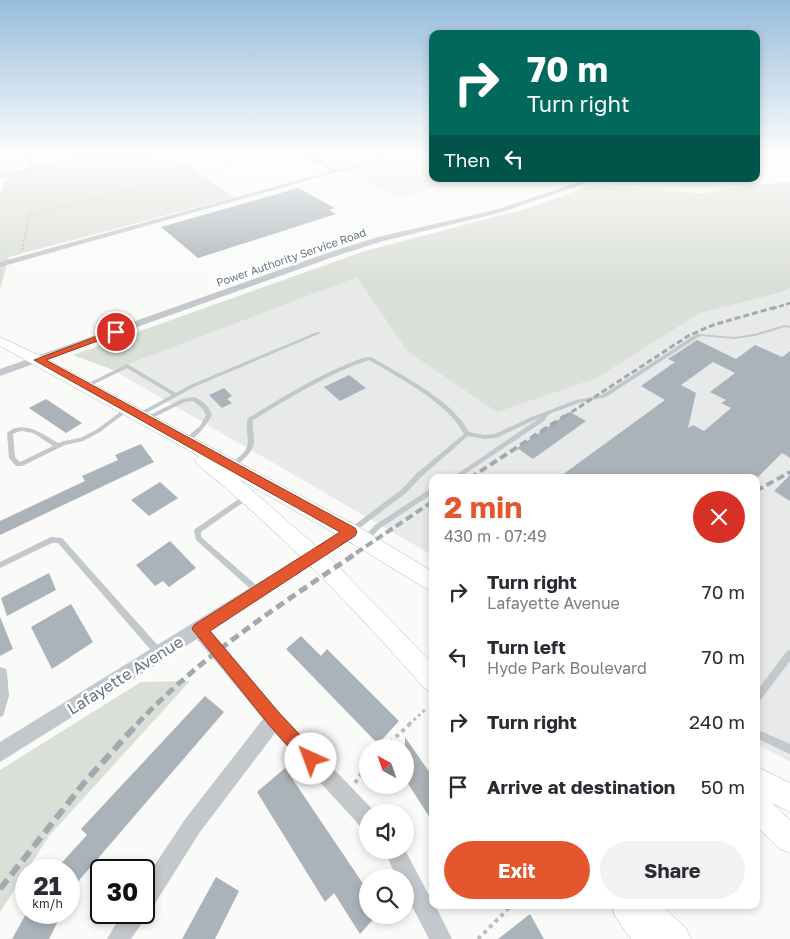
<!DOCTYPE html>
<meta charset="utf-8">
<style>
body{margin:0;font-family:"Golos Text",sans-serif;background:#f2f2f3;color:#2b2b33;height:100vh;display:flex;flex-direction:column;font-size:19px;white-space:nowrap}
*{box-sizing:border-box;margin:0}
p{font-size:16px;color:#7c7c81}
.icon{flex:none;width:28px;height:28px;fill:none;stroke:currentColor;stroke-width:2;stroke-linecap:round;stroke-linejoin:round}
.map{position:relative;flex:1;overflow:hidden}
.panel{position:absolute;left:429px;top:474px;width:331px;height:435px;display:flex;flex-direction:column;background:#fff;border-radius:10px;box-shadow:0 2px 8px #0003}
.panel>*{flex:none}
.guide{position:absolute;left:429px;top:30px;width:331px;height:152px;border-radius:10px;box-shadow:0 2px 8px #0003;background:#00695c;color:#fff;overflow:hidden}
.needle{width:32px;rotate:320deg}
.buttons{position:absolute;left:359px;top:739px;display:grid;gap:10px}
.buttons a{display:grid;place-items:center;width:55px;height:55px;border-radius:50%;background:#fff;box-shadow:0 2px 8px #0003;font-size:25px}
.speed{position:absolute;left:15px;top:859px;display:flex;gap:10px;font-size:25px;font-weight:700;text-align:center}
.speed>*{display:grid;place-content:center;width:65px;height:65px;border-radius:50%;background:#fff;box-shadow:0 2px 8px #0003;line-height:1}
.speed small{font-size:12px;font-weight:400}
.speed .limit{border:2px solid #111;border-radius:8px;background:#fff;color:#111}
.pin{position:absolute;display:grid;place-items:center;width:42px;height:42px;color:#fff;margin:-21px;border:2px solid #fff;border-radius:50%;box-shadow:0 1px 5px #0007}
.me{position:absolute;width:55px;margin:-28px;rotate:317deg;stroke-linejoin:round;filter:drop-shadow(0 0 4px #0008)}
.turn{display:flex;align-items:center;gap:18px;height:105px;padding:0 15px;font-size:22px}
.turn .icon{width:65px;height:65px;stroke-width:2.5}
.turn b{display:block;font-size:35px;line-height:42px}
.then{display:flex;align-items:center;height:48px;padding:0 15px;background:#0003;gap:10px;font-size:19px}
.round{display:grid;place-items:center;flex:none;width:52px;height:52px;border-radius:26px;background:#f2f2f3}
.overview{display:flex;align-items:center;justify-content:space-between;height:85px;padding:0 15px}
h1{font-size:30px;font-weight:700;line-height:38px;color:#e4572e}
.action{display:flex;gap:10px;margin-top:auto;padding:10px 15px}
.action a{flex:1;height:58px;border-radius:30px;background:#e4572e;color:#fff;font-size:20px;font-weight:700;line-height:58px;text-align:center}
.action a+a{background:#f2f2f3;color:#2b2b33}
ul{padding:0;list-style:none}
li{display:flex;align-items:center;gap:15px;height:65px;padding:0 15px}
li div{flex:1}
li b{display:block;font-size:19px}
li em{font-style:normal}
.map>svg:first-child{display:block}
.built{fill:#e8e9e9}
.green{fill:#dadfd7}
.building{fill:#aab3b9;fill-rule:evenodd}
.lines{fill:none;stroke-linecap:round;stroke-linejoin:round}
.secondary-casing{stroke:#b3babf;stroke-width:1}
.path-far3{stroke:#bbbfc2;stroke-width:1;stroke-dasharray:1 1;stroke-linecap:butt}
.path-far2{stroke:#bbbfc2;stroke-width:2;stroke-dasharray:2 2;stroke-linecap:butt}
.path-far1{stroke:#bbbfc2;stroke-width:3;stroke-dasharray:3 3;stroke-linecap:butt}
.path{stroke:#bbbfc2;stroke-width:4;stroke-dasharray:4 4;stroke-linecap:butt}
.lane{fill:#c3c8cc;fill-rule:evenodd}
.street{fill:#c3c8cc;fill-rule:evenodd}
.secondary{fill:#fff;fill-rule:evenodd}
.rail-far4{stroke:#a2aab0;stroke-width:2.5;stroke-dasharray:5 2.5;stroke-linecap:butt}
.rail-far3{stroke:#a2aab0;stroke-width:3;stroke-dasharray:6 3;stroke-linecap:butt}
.rail-far2{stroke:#a2aab0;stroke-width:4;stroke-dasharray:8 4;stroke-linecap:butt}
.rail-far1{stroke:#a2aab0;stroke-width:5;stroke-dasharray:9 5;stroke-linecap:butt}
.rail{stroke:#a2aab0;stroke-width:6;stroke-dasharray:12 6;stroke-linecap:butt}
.route{fill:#e4572e;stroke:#94391e}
.labels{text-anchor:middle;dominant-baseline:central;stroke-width:5;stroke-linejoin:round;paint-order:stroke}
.far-street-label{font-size:11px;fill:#657683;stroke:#fff}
.near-street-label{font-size:16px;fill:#657683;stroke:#fff}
</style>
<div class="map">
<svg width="790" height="939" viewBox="0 0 790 939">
<rect width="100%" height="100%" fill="#fafaf8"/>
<!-- built -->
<g class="built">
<path d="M0 153H109L0 175Z"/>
<path d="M306 153H432V179H459L398 198Z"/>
<path d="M357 276 407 351 597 378 700 313 783 292 790 288V762L756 743V478H432V555L113 370Z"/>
</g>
<!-- green -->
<g class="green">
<path d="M125 153 183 162 234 197 9 257 0 289V195L6 177Z"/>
<path d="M790 181V288L783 292 700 313 597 378 497 412 407 351 357 277 113 370 73 355 365 251 525 209 591 186 703 193Z"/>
<path d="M190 681 49 836 0 912V770L141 682Z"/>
</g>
<!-- building -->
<g class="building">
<path d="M298 188 335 208 329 210 336 214 198 258 161 227Z"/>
<path d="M697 340 736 359 755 345 782 357 790 351V458L782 453 757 478H558L665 400 641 386 675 362 668 359ZM713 362 735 373 710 392 726 400 721 403 731 408 704 431 693 425 688 428 696 393 681 385Z"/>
<path d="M349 375 366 388 340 401 324 387Z"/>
<path d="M224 388 232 396 227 399 232 403 222 408 209 395Z"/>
<path d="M46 399 82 423 66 433 29 408Z"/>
<path d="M570 412 586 421 533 459 517 448Z"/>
<path d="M141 444 154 462 0 535V521L85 481 82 476 118 460 115 455Z"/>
<path d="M790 475V501L774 491Z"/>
<path d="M160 482 178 498 149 516 131 500Z"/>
<path d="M170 541 196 568 169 587 163 581 155 586 136 565Z"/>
<path d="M49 573 56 590 7 616 1 598Z"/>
<path d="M71 604 93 642 52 669 31 627Z"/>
<path d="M0 617 13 649 0 656Z"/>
<path d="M301 636 321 656 327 649 399 721 378 744 286 649Z"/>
<path d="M205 696 224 712 69 892V870H55L87 835 81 829Z"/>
<path d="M405 737 432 776V821L405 779Z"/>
<path d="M285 768 368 891V915H377L360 934 334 893 325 902 257 792Z"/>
<path d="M216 877 239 891 215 939H182Z"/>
<path d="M27 912H42L59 919 49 939H12Z"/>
<path d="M530 914 544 939H498Z"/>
</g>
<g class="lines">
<!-- secondary casing -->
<g class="secondary-casing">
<g id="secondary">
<path d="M0 337 43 357 357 526 432 571V591L425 588 343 538 239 479 331 559 432 663V692L424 688C354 608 281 532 198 465L195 461 199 456 0 346Z"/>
<path d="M756 766 790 783V812L772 803 790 820V853L780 849 756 826Z"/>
<path d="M611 905H661L686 928 691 939H631L615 916Z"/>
</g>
</g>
<!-- path-far3 -->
<g class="path-far3">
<path d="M29 215 281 153"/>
<path d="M28 222 37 181"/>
</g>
<!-- path-far2 -->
<path class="path-far2" d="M22 250 28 221"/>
<!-- path-far1 -->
<path class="path-far1" d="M409 724 426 709"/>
<!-- path -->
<g class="path">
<path d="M384 748 411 723"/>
<path d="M355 783 368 763"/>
<path d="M478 939 512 905"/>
</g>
<!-- lane -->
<g class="lane">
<path d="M401 153H405L339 172 336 171Z"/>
<path d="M785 325 790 326V328L785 327 755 336 734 339 701 336 697 338 606 397 579 403 549 414 544 421 459 478H451L541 417 496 438 484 439 468 436 421 477 406 493 353 533 351 534 349 533 348 531 349 529 402 489 417 473 464 434C447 402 399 378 369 360 327 374 290 398 253 420 252 427 254 434 254 441 254 453 242 460 234 468H232L229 466C234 460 242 456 246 449 251 440 244 428 248 418 280 399 311 379 345 365 353 362 362 357 371 357 403 376 451 399 469 432L484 435 495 434 529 418 576 400 602 395 693 336 698 334 734 337 754 334Z"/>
<path d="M317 332H319L321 333 194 387 139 417 136 415 137 414 172 395 127 368 88 387H84L83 386 127 364 176 393 190 385Z"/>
<path d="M194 397C203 401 209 406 212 415 207 424 194 443 183 442L182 441 200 426 206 415 203 409 193 401 185 402 148 420 146 421 143 419 144 418 182 399Z"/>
<path d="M127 407 129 408 130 409 129 410 100 432 83 441 65 445 22 466H16L9 458 7 433C23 419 43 434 58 443L64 441 80 438 96 430ZM22 431 33 433 53 446 20 462 15 457 13 434 17 432Z"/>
<path d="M430 489H432V494L379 529 368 541 366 542 364 541 363 539 364 537 375 525Z"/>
<path d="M246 494 248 495 249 497 248 499 201 532V537L261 589 262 591 261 593 258 594 255 593 196 540 194 531 195 529Z"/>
<path d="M51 537 62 538 162 650 163 653 162 656 159 657 156 656 58 543H52L0 568V562Z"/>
<path d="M790 650V661L759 702 756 703V692L787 651Z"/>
<path d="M0 667 6 669 7 672 9 696 3 716 0 717Z"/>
<path d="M756 729 790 744V754L756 738Z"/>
</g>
<!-- street -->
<g class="street">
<path d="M27 153H33L34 167 105 153H117L0 178V174L28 169Z"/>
<path d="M297 153H305L341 171 0 267V262L332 171Z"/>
<path d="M589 179H597L499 213 383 241 336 256 0 376V369L330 252 378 237 495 210Z"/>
<path d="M350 526 355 528 357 532 355 536 210 630 280 713 375 812H368V830L361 827 275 733 200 832 152 908 146 910 144 920 131 939H107L123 912H144V881L186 818 263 719 197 639 0 762V742Z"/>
<path d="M384 850H405L432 901V905H435L452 939H429L405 893V878H397Z"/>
</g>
<!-- secondary -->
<use href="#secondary" class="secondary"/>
<!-- rail-far4 -->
<path class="rail-far4" d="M772 309 790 303"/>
<!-- rail-far3 -->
<path class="rail-far3" d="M564 417 688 336 713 325 776 307"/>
<!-- rail-far2 -->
<g class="rail-far2">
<path d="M470 478 565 416"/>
<path d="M756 491 790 472"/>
<path d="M356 553 432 502"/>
</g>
<!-- rail-far1 -->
<path class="rail-far1" d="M137 724C202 655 280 605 358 552"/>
<!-- rail -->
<path class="rail" d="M0 889 84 783 138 723"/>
</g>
<!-- sky -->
<linearGradient id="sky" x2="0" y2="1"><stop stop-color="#96bcdc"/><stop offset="0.54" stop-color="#fdfdfc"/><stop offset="1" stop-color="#fdfdfc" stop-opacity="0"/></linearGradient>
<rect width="790" height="285" fill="url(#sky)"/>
<!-- route -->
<path class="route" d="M116 329 119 330V333L46 360 355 528 357 532 355 536 210 631 280 714 317 753 319 759 317 765 311 767 305 765 269 725 192 629 194 625 340 532 34 360Z"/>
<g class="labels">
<!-- far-street labels -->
<g class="far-street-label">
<text transform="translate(291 257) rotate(-19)">Power Authority Service Road</text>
</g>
<!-- near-street labels -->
<g class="near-street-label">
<text transform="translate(125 675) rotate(-32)">Lafayette Avenue</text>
</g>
</g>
</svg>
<div class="buttons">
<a><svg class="needle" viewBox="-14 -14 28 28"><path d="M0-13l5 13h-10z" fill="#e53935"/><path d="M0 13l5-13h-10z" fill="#7c7c81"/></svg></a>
<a><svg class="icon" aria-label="sound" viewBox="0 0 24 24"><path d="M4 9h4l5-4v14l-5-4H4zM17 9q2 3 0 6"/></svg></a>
<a><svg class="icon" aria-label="search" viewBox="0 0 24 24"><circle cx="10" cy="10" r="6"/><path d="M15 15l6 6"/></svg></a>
</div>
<div class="speed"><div>21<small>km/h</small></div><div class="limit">30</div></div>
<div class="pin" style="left:116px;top:332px;background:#d93025"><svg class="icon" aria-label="arrive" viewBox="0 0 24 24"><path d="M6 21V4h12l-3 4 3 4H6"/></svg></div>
<svg class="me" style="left:311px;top:759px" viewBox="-20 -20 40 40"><circle r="19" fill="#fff"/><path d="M0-13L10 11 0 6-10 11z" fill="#e4572e"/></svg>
<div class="guide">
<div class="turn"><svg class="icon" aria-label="right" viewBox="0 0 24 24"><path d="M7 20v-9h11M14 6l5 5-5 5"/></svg><div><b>70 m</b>Turn right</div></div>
<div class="then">Then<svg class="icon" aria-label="left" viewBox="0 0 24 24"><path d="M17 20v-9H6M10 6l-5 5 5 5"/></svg></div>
</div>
<section class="panel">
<div class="overview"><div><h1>2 min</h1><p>430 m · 07:49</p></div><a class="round" style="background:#d93025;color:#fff"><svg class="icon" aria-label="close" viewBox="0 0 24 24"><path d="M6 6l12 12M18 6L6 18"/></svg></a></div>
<ul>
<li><svg class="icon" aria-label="right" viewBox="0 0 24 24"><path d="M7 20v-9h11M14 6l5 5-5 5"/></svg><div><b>Turn right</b><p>Lafayette Avenue</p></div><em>70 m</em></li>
<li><svg class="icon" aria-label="left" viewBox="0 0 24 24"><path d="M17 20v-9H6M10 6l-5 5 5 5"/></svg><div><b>Turn left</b><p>Hyde Park Boulevard</p></div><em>70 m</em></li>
<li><svg class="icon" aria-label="right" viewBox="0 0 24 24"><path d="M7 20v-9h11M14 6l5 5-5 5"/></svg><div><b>Turn right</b></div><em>240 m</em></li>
<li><svg class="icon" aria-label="arrive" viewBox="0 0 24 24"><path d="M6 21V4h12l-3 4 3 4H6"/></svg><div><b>Arrive at destination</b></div><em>50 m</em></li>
</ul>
<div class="action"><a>Exit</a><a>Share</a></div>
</section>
</div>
